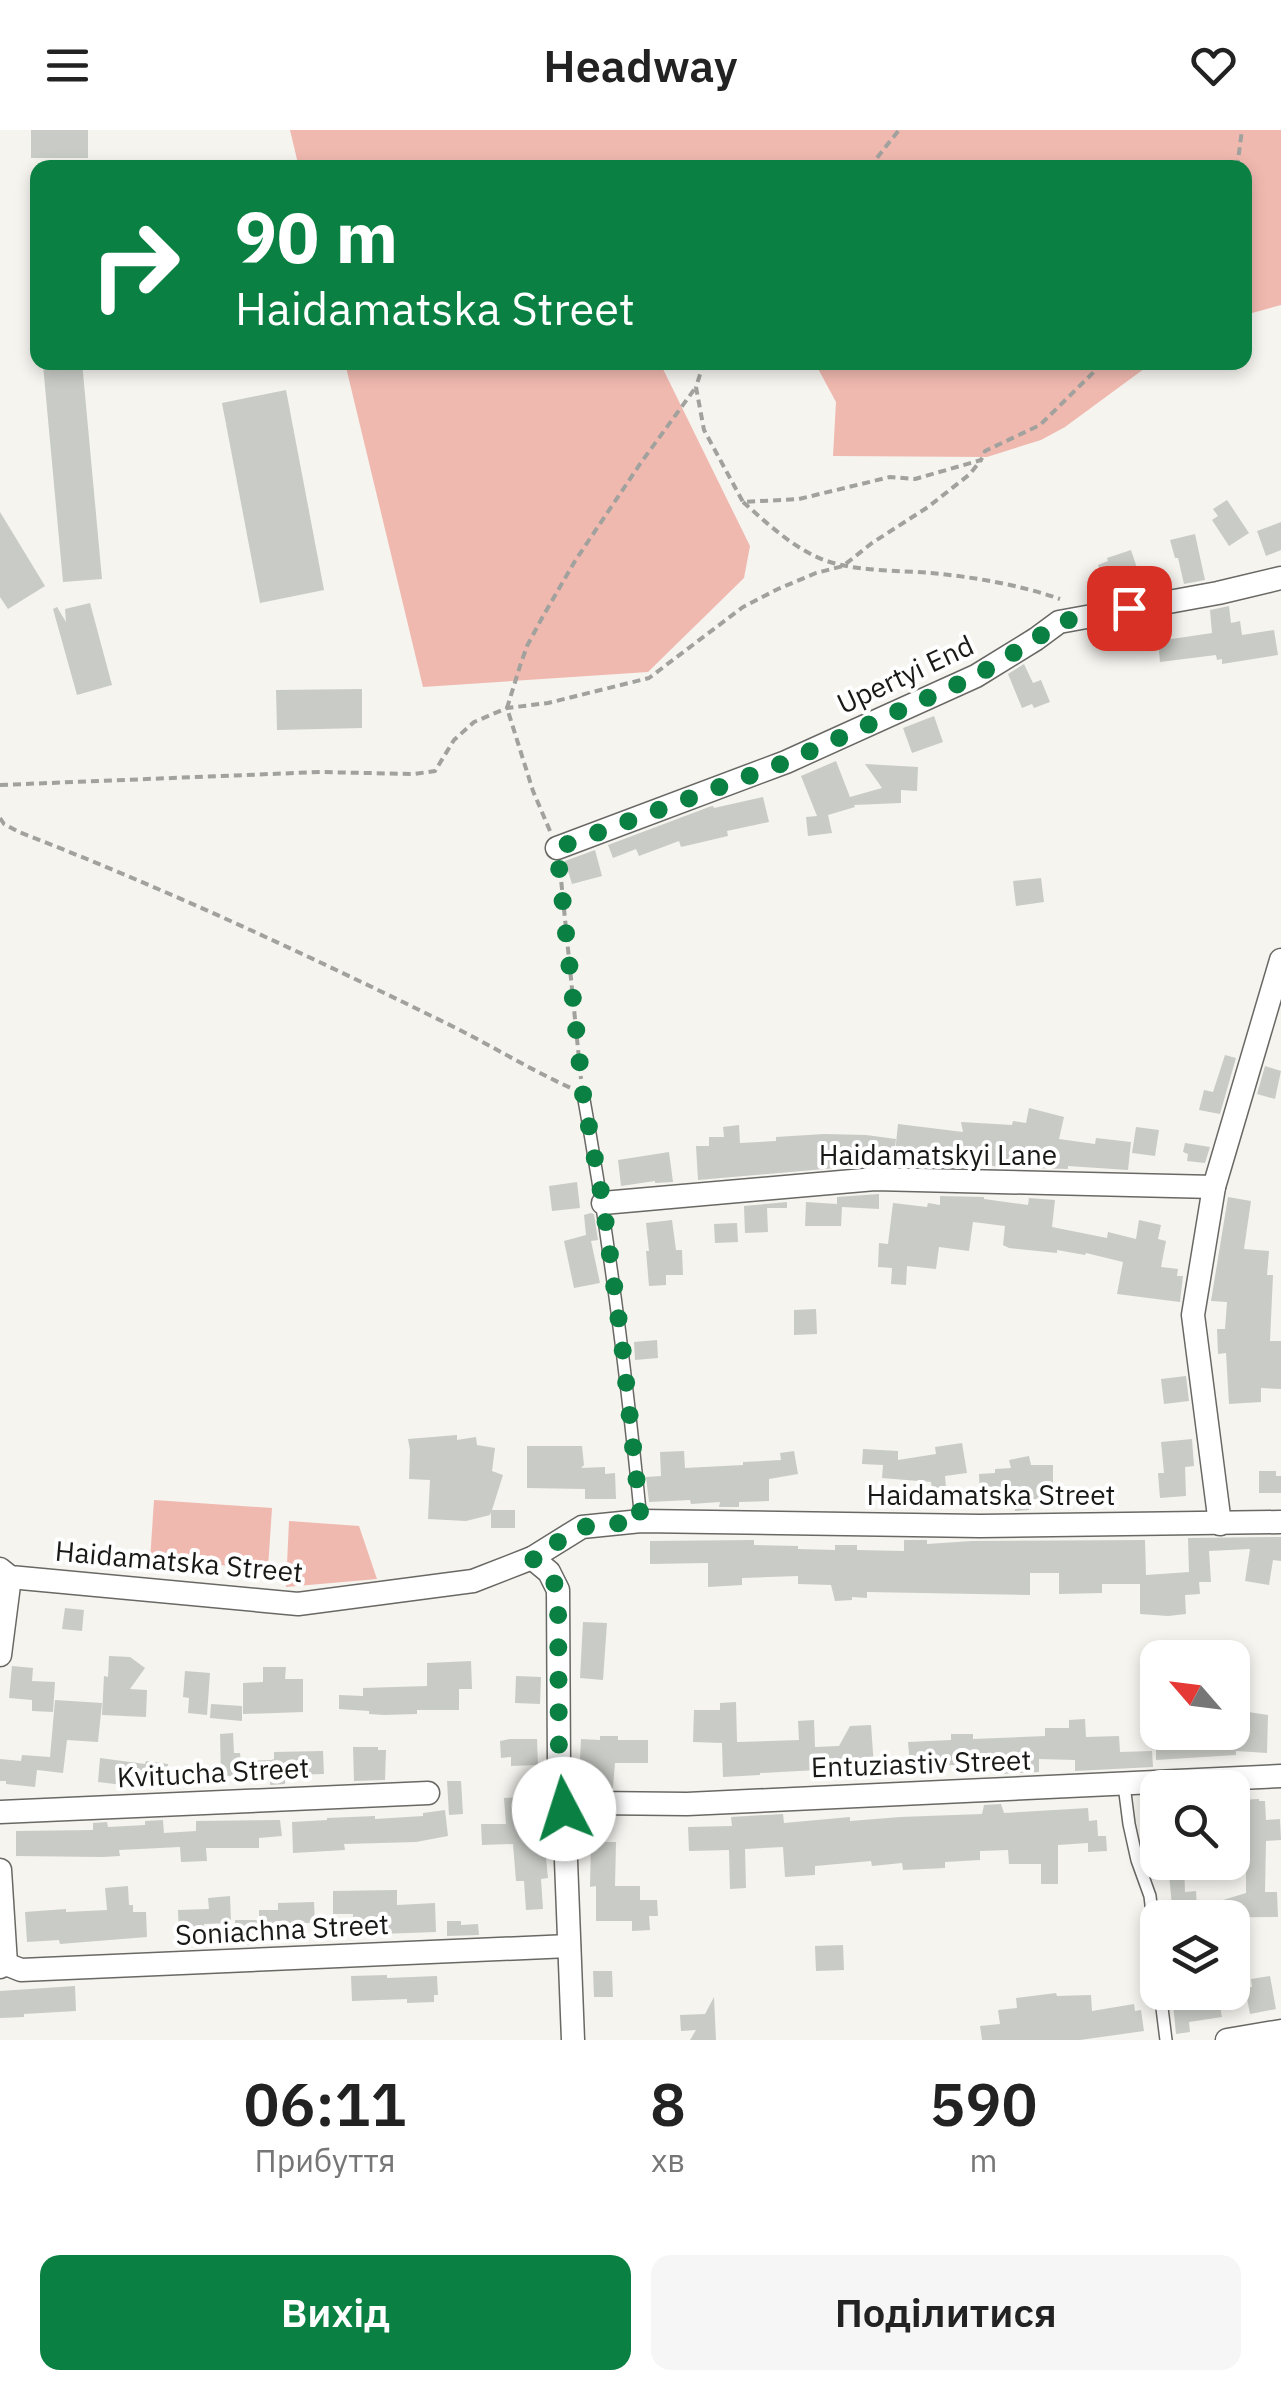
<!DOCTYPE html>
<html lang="uk">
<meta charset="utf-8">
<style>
body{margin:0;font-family:"IBM Plex Sans",sans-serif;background:#f6f6f6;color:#222;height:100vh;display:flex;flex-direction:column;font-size:38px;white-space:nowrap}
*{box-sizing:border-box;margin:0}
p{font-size:32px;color:#767676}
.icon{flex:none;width:55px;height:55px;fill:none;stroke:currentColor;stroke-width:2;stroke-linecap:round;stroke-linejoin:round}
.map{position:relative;height:1910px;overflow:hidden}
.side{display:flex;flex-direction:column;background:#fff;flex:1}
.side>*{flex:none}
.top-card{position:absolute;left:30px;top:30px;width:1222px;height:210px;border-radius:20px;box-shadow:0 5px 15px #0003;background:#0b8043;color:#fff;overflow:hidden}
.needle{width:65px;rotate:298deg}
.buttons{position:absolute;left:1140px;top:1510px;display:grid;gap:20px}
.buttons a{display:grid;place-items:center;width:110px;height:110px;border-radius:20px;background:#fff;box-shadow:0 5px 15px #0003;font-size:50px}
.pin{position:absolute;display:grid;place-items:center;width:85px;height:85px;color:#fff;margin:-42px;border-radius:20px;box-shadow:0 5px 15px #0006}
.me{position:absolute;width:110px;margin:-55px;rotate:355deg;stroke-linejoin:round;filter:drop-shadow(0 0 8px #0008)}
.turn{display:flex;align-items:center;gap:35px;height:210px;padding:0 40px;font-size:45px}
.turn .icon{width:130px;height:130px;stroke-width:2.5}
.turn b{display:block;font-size:70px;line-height:85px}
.eta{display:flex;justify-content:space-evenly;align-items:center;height:170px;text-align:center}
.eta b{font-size:60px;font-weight:600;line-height:70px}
.button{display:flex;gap:20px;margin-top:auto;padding:20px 40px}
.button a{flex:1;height:115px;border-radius:20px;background:#0b8043;color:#fff;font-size:40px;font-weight:600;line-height:115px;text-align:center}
.button a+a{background:#f6f6f6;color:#222}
header{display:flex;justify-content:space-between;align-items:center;height:130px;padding:0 40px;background:#fff;font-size:45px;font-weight:600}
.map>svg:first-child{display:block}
.green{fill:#f0b9b0}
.building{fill:#c9cbc6}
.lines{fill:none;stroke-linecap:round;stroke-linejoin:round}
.lane-casing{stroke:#696864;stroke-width:14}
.street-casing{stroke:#696864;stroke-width:25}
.path{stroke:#a1a19d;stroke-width:4;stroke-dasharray:8 5;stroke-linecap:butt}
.lane{stroke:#fff;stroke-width:11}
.street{stroke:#fff;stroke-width:22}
.route{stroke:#0b8043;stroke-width:18;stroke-dasharray:0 32.4}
.labels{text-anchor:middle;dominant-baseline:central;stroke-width:8;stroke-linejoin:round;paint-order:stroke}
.street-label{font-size:28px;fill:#191917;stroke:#fff}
</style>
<header><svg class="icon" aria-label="menu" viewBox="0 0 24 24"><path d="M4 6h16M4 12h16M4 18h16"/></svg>Headway<svg class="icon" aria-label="heart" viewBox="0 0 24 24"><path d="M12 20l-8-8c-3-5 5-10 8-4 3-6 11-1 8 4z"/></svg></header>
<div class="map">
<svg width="1281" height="1910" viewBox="0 0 1281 1910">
<rect width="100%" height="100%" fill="#f5f4ef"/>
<!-- green -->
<g class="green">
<path d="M290 0H1281V175L1245 185V38H299Z"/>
<path d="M345 233H666L663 239 750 416 744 448 648 542 423 557Z"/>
<path d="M815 233H1152L1065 297 1041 310 987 327 833 326 836 272Z"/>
<path d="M154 1370 272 1378 268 1438 150 1431Z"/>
<path d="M289 1391 359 1396 377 1449 286 1457Z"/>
</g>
<!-- building -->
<g class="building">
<rect x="31" y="0" width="57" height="28"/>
<path d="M82 232 102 449 63 452 43 235Z"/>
<path d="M286 260 324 460 260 473 222 273Z"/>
<path d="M1227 370 1249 403 1229 416 1212 390 1218 386 1213 379Z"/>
<path d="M0 382 45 456 8 479 0 467Z"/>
<path d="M1281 392V420L1266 426 1257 401Z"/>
<path d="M1195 404 1205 450 1184 454 1178 428H1175L1170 410Z"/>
<path d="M1131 420 1139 444 1105 456 1098 435 1108 431 1107 428Z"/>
<path d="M90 473 112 555 77 565 53 479 57 477 66 492 65 479Z"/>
<path d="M1229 476 1231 493 1240 491 1242 505 1274 500 1278 525 1222 534V529L1217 530 1216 525 1160 532 1158 511 1212 503 1210 480Z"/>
<path d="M1024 534 1033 553 1041 550 1050 572 1034 578 1032 574 1022 578 1008 544Z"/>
<path d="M362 559V598L277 600 276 560Z"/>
<path d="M934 586 943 612 912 623 903 598Z"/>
<path d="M836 631 850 667 882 658 865 634 918 637 917 661 901 660V673L854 675 855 677 828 685 832 703 808 706 806 687 817 686 801 646Z"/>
<path d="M763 667 769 692 727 701 728 706 681 717 679 711 639 726 636 719 613 728 608 715 709 677 713 676 714 678Z"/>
<path d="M595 720 602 746 572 754 565 731Z"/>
<path d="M1041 748 1044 772 1016 776 1013 751Z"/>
<path d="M1225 925 1236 928 1220 984 1199 980 1204 960 1213 962Z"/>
<path d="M1265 936 1281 941 1275 969 1257 964Z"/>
<path d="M1029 978 1064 987 1059 1009 1095 1014 1096 1008 1131 1012 1128 1040 1068 1036V1039L999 1037 976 1033V1036H942L943 1028 895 1023 898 994 963 1002 961 992 1012 995 1013 991 1026 993Z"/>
<path d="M739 995 740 1013 776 1011V1007L824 1004 866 1005 896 1009 893 1033 881 1032V1034L698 1050 696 1016H709V1007H724L723 997Z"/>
<path d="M1136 997 1159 1000 1155 1026 1132 1023Z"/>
<path d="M1185 1013 1210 1017 1205 1033 1187 1031 1188 1024 1183 1022Z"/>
<path d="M669 1022 673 1052 655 1053V1051L621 1056 618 1030Z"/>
<path d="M577 1052 580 1078 552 1081 549 1056Z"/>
<path d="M879 1064V1079L842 1077 841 1096H805L806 1072 837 1074V1067Z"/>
<path d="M940 1066 984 1067V1069L1028 1075 1029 1068 1055 1070 1052 1097 1107 1108 1108 1102 1136 1109 1139 1090 1161 1095 1158 1109 1166 1111 1161 1137 1178 1139 1177 1146H1183L1180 1172 1117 1164 1123 1132 1086 1123 1085 1125 1057 1120V1123L1009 1118 1003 1115 1005 1096 973 1092 969 1121 939 1117 936 1139 907 1136 906 1155 891 1154 892 1138 878 1137 879 1113 888 1114 893 1073 927 1077 928 1073 940 1075Z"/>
<path d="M1228 1067 1251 1071 1244 1119 1269 1121 1267 1145H1273L1270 1211H1281V1259L1261 1258V1272L1229 1274 1226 1223 1218 1224 1217 1199H1225L1227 1172 1211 1171Z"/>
<path d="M787 1072V1078H767L768 1102 745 1103 744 1076Z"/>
<path d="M591 1083 594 1084 598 1110 591 1111 600 1153 574 1158 564 1111 586 1105 584 1085Z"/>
<path d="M672 1090 676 1120H682L683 1145H666V1155L649 1156 646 1121H649L646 1093Z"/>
<path d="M737 1093 738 1112 715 1113 714 1094Z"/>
<path d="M816 1179 817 1204 794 1205V1180Z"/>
<path d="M657 1210 658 1228 635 1230 634 1212Z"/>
<path d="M1186 1246 1189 1271 1164 1274 1161 1249Z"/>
<path d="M457 1305V1310L476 1307 477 1315 495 1318 492 1341 503 1345 492 1380H515V1398H491V1382L490 1385 466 1391 428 1389 430 1350 409 1349 410 1320 408 1309Z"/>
<path d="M1192 1309 1194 1336 1185 1337 1186 1366 1160 1368 1158 1343H1164L1161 1312Z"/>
<path d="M962 1313 967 1343 945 1346 946 1357 932 1359 931 1352 882 1348 883 1335 862 1334 863 1319 898 1321V1330L936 1324 935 1317Z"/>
<path d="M527 1316H582L584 1335 581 1338 605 1337V1344L615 1343 616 1369H585V1359L527 1358Z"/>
<path d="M684 1321 685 1338 743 1335V1332L781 1330 780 1323 794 1321 798 1344 769 1349V1371L739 1372V1377H719L720 1372 691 1374 690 1370 649 1372 646 1347 661 1346 660 1322Z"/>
<path d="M1029 1326 1031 1335H1053V1369H1028L1029 1380 1015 1381 1014 1368 980 1370 979 1344 995 1343V1339L1011 1338 1009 1330Z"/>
<path d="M1259 1341H1276V1346H1281V1363H1259Z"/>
<path d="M1281 1407V1431L1273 1430 1269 1455 1245 1451 1250 1419 1209 1421 1211 1452H1199L1200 1464 1185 1465 1186 1484 1168 1486 1140 1484V1454H1102V1463L1059 1464V1443H1030V1465L867 1462V1468L852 1467V1470L835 1471 831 1455 798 1454V1446L742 1448V1455L708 1457V1433L650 1434V1411L754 1410V1415L798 1416V1419L835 1420V1415H857V1420L904 1421V1410H927V1414L972 1411 1145 1410 1146 1445 1189 1442 1188 1408Z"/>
<path d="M65 1478 84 1480 82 1501 62 1499Z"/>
<path d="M583 1492 607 1493 603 1550 580 1548Z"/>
<path d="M109 1526 130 1527 145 1538 130 1559 147 1560 146 1587 102 1585 104 1546 108 1547Z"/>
<path d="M471 1531 472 1559H459V1580H417V1584L384 1585 369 1584V1581L339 1579V1565L363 1566V1558L427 1556V1533Z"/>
<path d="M12 1536 33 1538 32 1551 55 1552 53 1582 32 1581V1570L9 1568Z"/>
<path d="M263 1537H286L285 1549H303V1582L243 1584V1553L263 1552Z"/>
<path d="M185 1541 210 1543 207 1585 188 1583 189 1568 183 1567Z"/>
<path d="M516 1546 541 1547 540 1574 515 1573Z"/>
<path d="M55 1570 102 1573 98 1612 67 1610 63 1643 37 1640 35 1657 6 1654V1651H0V1629L21 1631 22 1625 50 1627Z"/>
<path d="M736 1572 737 1612 799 1610 798 1591 814 1590 815 1617 839 1616 850 1596 871 1595 874 1637 760 1643V1645L723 1647 722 1613 693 1612 694 1580H720V1573Z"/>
<path d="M211 1574 242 1576V1591L210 1588Z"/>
<path d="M1235 1580 1268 1585 1267 1623 1236 1621V1625L1156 1630V1604L1234 1602Z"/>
<path d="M1085 1589 1086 1607 1119 1606 1120 1622 1152 1621 1153 1637 1075 1641V1630L1039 1629V1642L998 1644 997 1634 910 1636 908 1612 951 1610V1604H973V1609L1045 1606V1598H1069V1590Z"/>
<path d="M233 1603 234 1623H240L241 1631 271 1630 274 1629V1622L323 1621 324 1644 285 1645V1654L270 1655 271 1645 221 1646 220 1604Z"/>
<path d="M600 1606H618V1610H648V1633H615L613 1658H592L593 1646 575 1645 574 1629H580L581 1609 600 1610Z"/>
<path d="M510 1609H537L538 1635 511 1636V1627L501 1628 500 1611Z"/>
<path d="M353 1617H378V1620H386L385 1650 354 1651Z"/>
<path d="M100 1628 145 1634 146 1631 168 1634 166 1655 124 1650 123 1655 98 1652Z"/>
<path d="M447 1651H461L463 1684 449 1685Z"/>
<path d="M540 1666 548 1748 541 1749 543 1779 526 1780 524 1751H516L513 1714 482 1715 481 1694H506L504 1668Z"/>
<path d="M1259 1669V1671H1265L1266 1690 1280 1689 1281 1710 1266 1711 1265 1762H1277L1278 1787 1173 1788 1168 1732H1184L1185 1762 1196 1761 1197 1778 1246 1763V1718H1235V1704L1238 1703 1237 1670Z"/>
<path d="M1001 1674 1004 1683 1088 1678 1089 1691 1097 1690 1098 1706H1106L1107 1721 1088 1722V1713L1058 1715V1754H1041V1734H1009L1008 1720 980 1721V1730L945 1732V1738L903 1740 902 1733 872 1736 871 1731 815 1736V1745L785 1747 783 1717 745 1719 746 1758 730 1759 729 1720 689 1721 688 1697 732 1696 731 1687 783 1684 784 1693 850 1687V1691L900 1687 982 1684 984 1675Z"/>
<path d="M445 1680 448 1706 416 1712 344 1714 345 1720 293 1723 292 1692 327 1690V1688L375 1686V1689L423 1686V1683Z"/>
<path d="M163 1690 164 1703 196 1701V1691L280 1690 282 1706 259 1708V1718H206L207 1731 181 1732 180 1717 119 1720 120 1726 103 1727 16 1726V1701L93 1700V1693L107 1692 108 1697 145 1695V1691Z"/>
<path d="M591 1712H616L615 1756H640V1770H657L658 1786H649L650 1800 632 1801V1791H596V1756L590 1757Z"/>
<path d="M128 1756 129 1775H133V1782H146L147 1807 60 1814 59 1810 27 1812 25 1782 66 1779V1782L107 1780 105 1758Z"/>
<path d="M397 1760V1775L435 1773 436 1802 379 1804V1801L353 1802V1784H333V1761Z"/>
<path d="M230 1766 231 1793 204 1794V1804L179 1805 178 1780 209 1779 208 1768Z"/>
<path d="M314 1772 315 1793H287L288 1804 250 1805V1815H236L235 1790H259V1780H278V1773Z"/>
<path d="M447 1791H461V1795L478 1794 479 1805 447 1806Z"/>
<path d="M843 1815 844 1840 816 1841 815 1816Z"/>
<path d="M593 1841H612L613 1867H594Z"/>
<path d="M387 1845V1848L437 1846 438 1865H434V1872L407 1873V1869L352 1871 351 1846Z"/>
<path d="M1270 1846 1276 1879 1250 1884 1245 1858 1252 1857 1251 1849Z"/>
<path d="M75 1856 76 1881 24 1884V1887L0 1888V1861Z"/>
<path d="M1056 1863 1057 1866 1091 1865 1092 1881 1134 1874 1135 1881 1141 1880 1144 1901 1080 1910H982L980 1896 1000 1894 998 1880 1017 1878 1016 1868Z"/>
<path d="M1218 1866 1222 1887 1189 1892 1190 1902 1176 1904 1173 1873Z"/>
<path d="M714 1867 716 1910H690L696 1900 681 1901 680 1885 705 1884Z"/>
</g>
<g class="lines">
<!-- lane casing -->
<g class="lane-casing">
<g id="lane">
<path d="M583 964C609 1106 627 1248 641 1391"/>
<path d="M1124 1655 1129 1694 1137 1730 1150 1766 1158 1836"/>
<path d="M1160 1862 1166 1910"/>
</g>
</g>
<!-- street casing -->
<g class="street-casing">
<g id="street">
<path d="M557 718 786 632 976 546 1036 509 1059 492 1218 463 1281 448"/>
<path d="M603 1073 875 1049 1214 1057"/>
<path d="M1220 1394 1193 1185 1214 1057 1281 830"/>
<path d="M532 1428 549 1442 558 1460 559 1641 564 1679 573 1910"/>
<path d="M0 1439 10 1447 298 1474 473 1451 532 1428 582 1397 641 1391 980 1396 1281 1392"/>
<path d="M0 1525 10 1447"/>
<path d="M564 1679 593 1673 687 1674 1281 1646"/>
<path d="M0 1682 428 1663"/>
<path d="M0 1740 6 1834"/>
<path d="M0 1837 6 1834 21 1840 569 1816"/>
<path d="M1227 1910 1281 1901"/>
</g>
</g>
<!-- path -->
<g class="path">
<path d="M869 38 899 0"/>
<path d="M1237 38 1242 0"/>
<path d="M704 232 696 257 704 300 743 372 799 369 890 347 915 349 981 330 985 321 1040 295 1104 232"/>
<path d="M743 372C768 394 793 418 824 430 857 442 897 440 931 443 974 447 1020 455 1060 469"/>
<path d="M0 655 320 642 414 644 435 641 454 610 474 592 507 578 548 573 649 548 743 477 778 459 816 443 843 436 872 413 928 377 970 344 981 330"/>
<path d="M0 688 4 694 19 702C169 760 314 828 458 899 497 919 533 941 573 959"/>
<path d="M550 701 533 661 507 578 520 536 527 516 542 488 575 431 640 334 696 257"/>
<path d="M560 739 581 949"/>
</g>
<!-- lane -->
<use href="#lane" class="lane"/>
<!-- street -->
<use href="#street" class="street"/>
</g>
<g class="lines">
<!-- route -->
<path class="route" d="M564 1679 559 1642 558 1460 548 1442 532 1428 582 1397 641 1391 622 1214 603 1073 583 964 557 718 786 632 976 546 1036 509 1059 492 1129 478"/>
</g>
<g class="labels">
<!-- street labels -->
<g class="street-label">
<text transform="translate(905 544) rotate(-25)">Upertyi End</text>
<text x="938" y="1024">Haidamatskyi Lane</text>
<text x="991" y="1364">Haidamatska Street</text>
<text transform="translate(179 1431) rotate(5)">Haidamatska Street</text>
<text transform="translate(921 1633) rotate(-2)">Entuziastiv Street</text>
<text transform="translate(213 1642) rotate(-3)">Kvitucha Street</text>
<text transform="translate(282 1799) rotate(-3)">Soniachna Street</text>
</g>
</g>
</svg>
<div class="buttons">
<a><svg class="needle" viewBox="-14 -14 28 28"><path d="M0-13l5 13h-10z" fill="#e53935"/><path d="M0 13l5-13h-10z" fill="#767676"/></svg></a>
<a><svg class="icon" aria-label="search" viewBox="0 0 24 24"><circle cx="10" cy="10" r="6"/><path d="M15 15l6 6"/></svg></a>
<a><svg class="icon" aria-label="layers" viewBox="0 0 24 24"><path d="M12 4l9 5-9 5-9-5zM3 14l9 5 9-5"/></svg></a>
</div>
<div class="pin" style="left:1129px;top:478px;background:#d93025"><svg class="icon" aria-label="arrive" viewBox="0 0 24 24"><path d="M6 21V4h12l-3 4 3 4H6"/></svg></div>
<svg class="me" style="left:564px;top:1679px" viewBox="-20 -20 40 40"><circle r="19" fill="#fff"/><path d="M0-13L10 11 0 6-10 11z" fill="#0b8043"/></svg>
<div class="top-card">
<div class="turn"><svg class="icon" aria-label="right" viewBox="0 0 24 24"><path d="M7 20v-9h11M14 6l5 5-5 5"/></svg><div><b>90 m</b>Haidamatska Street</div></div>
</div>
</div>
<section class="side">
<div class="eta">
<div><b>06:11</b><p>Прибуття</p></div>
<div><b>8</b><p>хв</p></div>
<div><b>590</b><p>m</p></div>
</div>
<div class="button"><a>Вихід</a><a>Поділитися</a></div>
</section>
